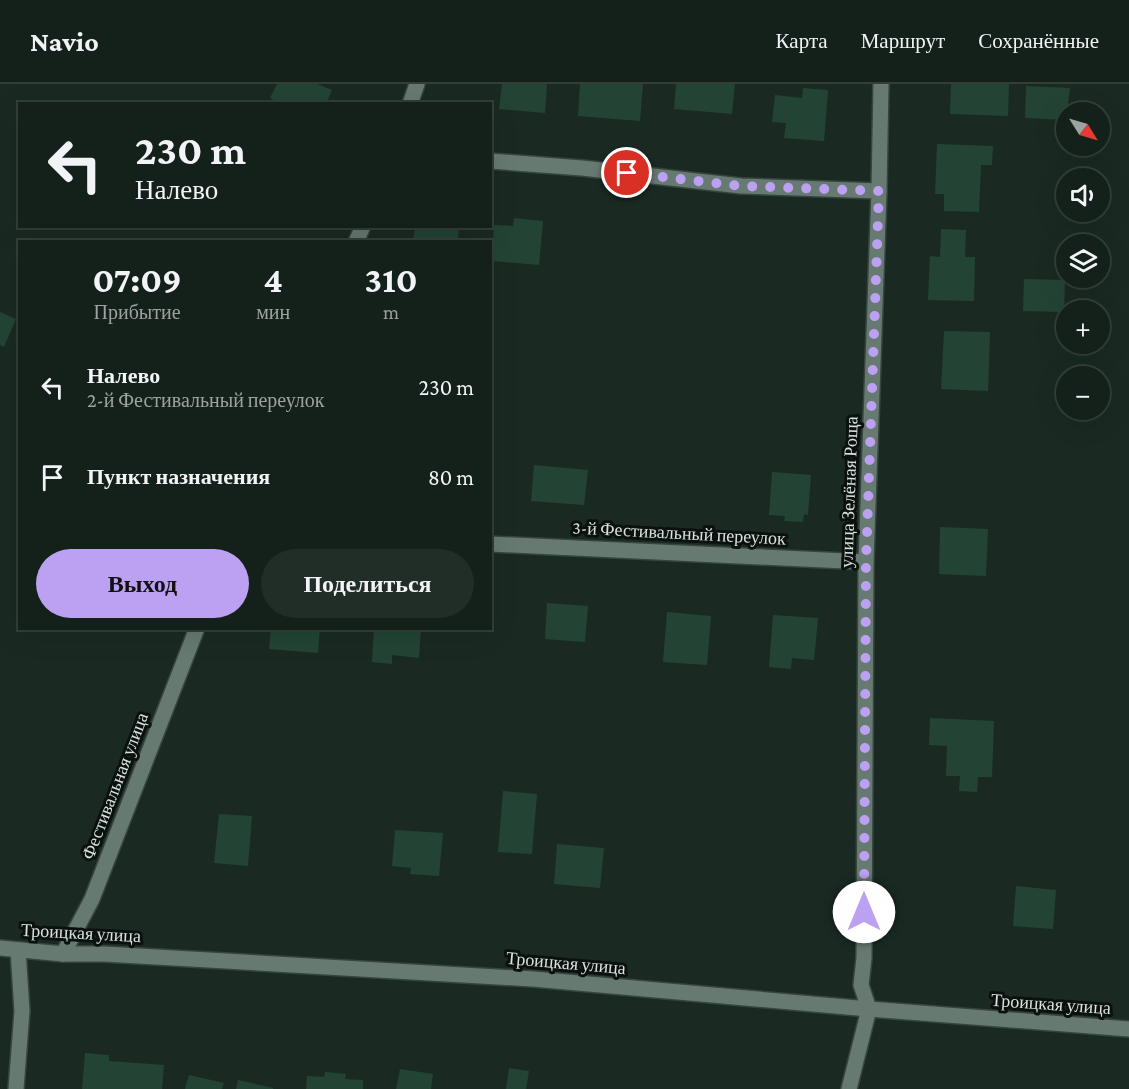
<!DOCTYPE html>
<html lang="ru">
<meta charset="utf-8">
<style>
body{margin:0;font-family:"Crimson Pro",serif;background:#212d27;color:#f1f3f6;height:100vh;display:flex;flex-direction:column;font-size:22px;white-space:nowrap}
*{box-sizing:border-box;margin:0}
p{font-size:20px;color:#9da3a2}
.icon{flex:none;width:33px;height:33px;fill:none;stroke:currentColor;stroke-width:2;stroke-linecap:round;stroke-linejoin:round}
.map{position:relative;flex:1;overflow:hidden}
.drawer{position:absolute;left:18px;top:156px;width:474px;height:390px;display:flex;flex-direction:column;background:#14201a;border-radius:0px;box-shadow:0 6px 24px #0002,0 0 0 2px #333e39}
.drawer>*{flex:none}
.guide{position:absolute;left:18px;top:18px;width:474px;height:126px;border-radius:0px;box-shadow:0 6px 24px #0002,0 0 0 2px #333e39;background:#14201a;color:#f1f3f6;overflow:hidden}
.needle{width:39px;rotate:127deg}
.buttons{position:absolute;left:1056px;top:18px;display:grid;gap:12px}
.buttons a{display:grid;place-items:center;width:54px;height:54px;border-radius:50%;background:#14201a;box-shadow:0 6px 24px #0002,0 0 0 2px #333e39;font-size:30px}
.pin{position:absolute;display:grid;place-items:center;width:51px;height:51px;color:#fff;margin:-26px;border:3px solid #fff;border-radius:50%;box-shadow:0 2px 6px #0007}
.me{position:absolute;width:66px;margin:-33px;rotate:0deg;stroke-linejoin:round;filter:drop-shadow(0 0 4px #0008)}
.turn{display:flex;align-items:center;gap:21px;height:126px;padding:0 18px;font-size:27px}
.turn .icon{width:78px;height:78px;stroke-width:2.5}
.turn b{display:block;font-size:42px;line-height:51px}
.eta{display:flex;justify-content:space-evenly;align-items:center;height:102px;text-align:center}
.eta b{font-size:36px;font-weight:700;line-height:42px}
.action{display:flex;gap:12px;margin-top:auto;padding:12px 18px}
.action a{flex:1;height:69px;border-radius:36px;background:#bca0f2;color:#111;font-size:24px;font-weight:700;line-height:69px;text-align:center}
.action a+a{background:#212d27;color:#f1f3f6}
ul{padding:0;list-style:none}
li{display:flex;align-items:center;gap:18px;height:90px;padding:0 18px}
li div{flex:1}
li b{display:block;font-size:22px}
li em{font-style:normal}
header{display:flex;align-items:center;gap:36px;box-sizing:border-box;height:84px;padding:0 30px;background:#14201a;border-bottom:2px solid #333e39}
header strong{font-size:28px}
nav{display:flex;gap:33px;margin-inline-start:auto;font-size:21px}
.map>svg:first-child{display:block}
.building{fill:#234435}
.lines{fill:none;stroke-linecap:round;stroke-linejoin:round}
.minor-casing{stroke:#37453e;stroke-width:18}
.minor{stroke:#677a71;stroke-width:15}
.route{stroke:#bca0f2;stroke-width:10;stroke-dasharray:0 18}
.labels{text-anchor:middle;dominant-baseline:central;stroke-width:6;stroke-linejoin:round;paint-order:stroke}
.street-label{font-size:18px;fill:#d9e3de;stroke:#0a110e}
</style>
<header>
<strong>Navio</strong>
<nav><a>Карта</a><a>Маршрут</a><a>Сохранённые</a></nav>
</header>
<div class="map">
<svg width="1129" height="1005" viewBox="0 0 1129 1005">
<rect width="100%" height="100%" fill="#1a2a23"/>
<!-- building -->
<g class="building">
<path d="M277 0H317L332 6 326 20H281L270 14Z"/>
<path d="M502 0H547L545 29 499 25Z"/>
<path d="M580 0H643L640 37 578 32Z"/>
<path d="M676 0H735L732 30 674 25Z"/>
<path d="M951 0H1009L1008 32 950 30Z"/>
<path d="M1026 2 1070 4 1066 36 1025 34Z"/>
<path d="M803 4 828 6 824 57 784 54 786 39 772 38 775 11 802 14Z"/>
<path d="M937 60 993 62 992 81H981L979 128 944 127V110H935Z"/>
<path d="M514 134 543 137 539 181 492 177 494 141 513 142Z"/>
<path d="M415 142H459L458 158H413Z"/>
<path d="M941 145 966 146 965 173H975L974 217 928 216 930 172 940 173Z"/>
<path d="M1024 195 1065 196 1064 228 1023 227Z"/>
<path d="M0 228 16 235 4 263 0 261Z"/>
<path d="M944 247 990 248 988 307 941 305Z"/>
<path d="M534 381 588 386 584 421 531 417Z"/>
<path d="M772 388 811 391 808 431 804 430 803 438 784 437 785 432 769 431Z"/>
<path d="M940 443 988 445 986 492 939 490Z"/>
<path d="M547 519 588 522 585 558 545 555Z"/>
<path d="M667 528 711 532 707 581 663 578Z"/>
<path d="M773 531 818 534 814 576 792 574 791 585 769 583Z"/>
<path d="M271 544H320L318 569 269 565Z"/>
<path d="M374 544H421L419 574 392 571V580L372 578Z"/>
<path d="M930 634 994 637 992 693H978L977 708 959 707 960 692H946L947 662 929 661Z"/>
<path d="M503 707 537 710 532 770 498 768Z"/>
<path d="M219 730 252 732 248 782 214 779Z"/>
<path d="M395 746 443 749 439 792 410 790 411 784 392 782Z"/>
<path d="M557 760 604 764 600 804 554 800Z"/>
<path d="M1016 802 1056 806 1053 845 1013 842Z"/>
<path d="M85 969 109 971V977L164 981 162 1005H82Z"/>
<path d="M509 984 529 987 526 1005H506Z"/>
<path d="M400 985 433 990 431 1005H396Z"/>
<path d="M325 988 346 990 345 995 363 996V1005H306L307 992 324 993Z"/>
<path d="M189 991 224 999 222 1005H185Z"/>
<path d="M238 996 273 1004V1005H236Z"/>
</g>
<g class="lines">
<!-- minor casing -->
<g class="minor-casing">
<g id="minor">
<path d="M410 20 417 0"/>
<path d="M490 77 582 84 741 102 879 107"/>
<path d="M356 158 363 142"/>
<path d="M490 460 866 478"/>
<path d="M0 864 63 870H104L533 895 869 925 1129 945"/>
<path d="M63 870 92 815 197 544"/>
<path d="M16 1005 22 927 18 866"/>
<path d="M849 1005 869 925 861 901 864 874 866 478 879 107 881 0"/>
</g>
</g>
<!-- minor -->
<use href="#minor" class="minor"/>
</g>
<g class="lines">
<!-- route -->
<path class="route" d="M627 89 741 102 879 107 866 478 864 828"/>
</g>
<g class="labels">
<!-- street labels -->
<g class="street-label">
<text transform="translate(849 408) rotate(-88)">улица Зелёная Роща</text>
<text transform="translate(679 449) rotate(3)">3-й Фестивальный переулок</text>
<text transform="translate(115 702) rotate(-69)">Фестивальная улица</text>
<text transform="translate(81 849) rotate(3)">Троицкая улица</text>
<text transform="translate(566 879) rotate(5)">Троицкая улица</text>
<text transform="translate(1051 920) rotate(4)">Троицкая улица</text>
</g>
</g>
</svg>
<div class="buttons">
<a><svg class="needle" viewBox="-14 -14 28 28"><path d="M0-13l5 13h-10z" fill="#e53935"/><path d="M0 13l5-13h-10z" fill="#9da3a2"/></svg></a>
<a><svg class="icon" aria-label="sound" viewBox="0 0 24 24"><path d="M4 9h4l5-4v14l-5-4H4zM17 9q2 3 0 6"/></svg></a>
<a><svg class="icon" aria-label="layers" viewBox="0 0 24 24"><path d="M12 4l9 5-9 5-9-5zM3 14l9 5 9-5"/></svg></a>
<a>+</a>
<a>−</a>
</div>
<div class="pin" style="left:627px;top:89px;background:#d93025"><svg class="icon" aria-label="arrive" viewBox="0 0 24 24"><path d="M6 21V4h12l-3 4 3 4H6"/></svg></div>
<svg class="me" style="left:864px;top:828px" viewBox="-20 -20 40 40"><circle r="19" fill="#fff"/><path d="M0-13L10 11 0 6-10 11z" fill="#bca0f2"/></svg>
<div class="guide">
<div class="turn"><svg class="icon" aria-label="left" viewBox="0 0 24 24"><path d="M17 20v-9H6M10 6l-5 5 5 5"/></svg><div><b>230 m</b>Налево</div></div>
</div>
<section class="drawer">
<div class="eta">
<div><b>07:09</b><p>Прибытие</p></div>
<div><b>4</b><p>мин</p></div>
<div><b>310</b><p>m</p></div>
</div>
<ul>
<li><svg class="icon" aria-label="left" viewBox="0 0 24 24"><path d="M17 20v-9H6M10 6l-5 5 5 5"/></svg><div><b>Налево</b><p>2-й Фестивальный переулок</p></div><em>230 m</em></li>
<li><svg class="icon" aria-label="arrive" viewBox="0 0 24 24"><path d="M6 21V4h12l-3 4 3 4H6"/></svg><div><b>Пункт назначения</b></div><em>80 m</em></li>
</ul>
<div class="action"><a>Выход</a><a>Поделиться</a></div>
</section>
</div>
